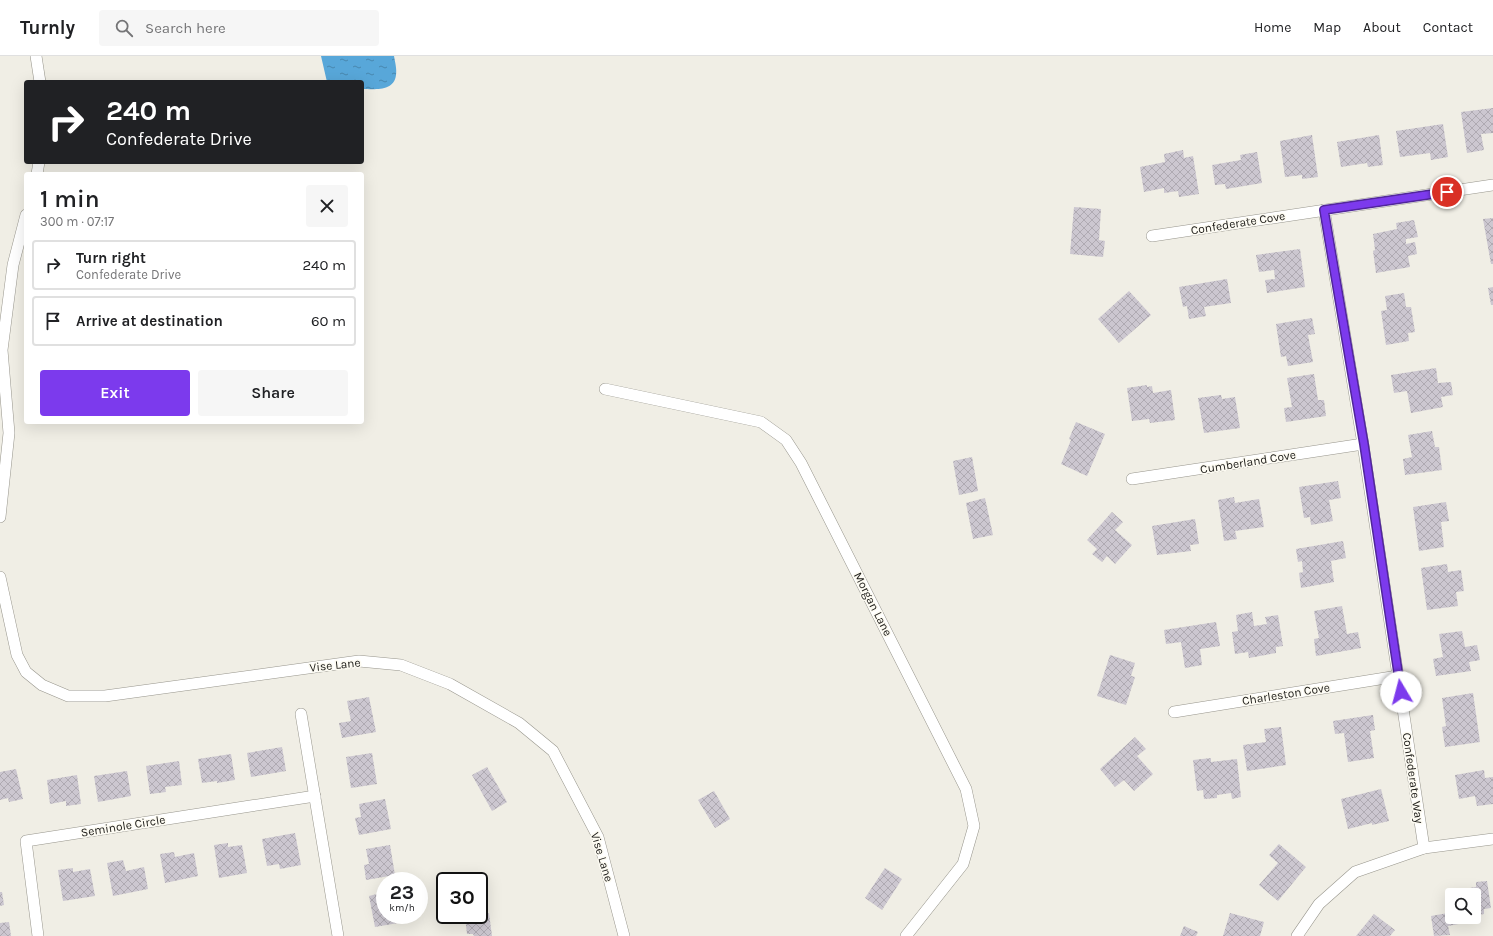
<!DOCTYPE html>
<meta charset="utf-8">
<style>
body{margin:0;font-family:Karla,sans-serif;background:#f6f6f6;color:#202124;height:100vh;display:flex;flex-direction:column;font-size:15px;white-space:nowrap}
*{box-sizing:border-box;margin:0}
p{font-size:13px;color:#757577}
.icon{flex:none;width:22px;height:22px;fill:none;stroke:currentColor;stroke-width:2;stroke-linecap:round;stroke-linejoin:round}
.map{position:relative;flex:1;overflow:hidden}
.side{position:absolute;left:24px;top:116px;width:340px;height:252px;display:flex;flex-direction:column;background:#fff;border-radius:4px;box-shadow:0 4px 16px #0002}
.side>*{flex:none}
.banner{position:absolute;left:24px;top:24px;width:340px;height:84px;border-radius:4px;box-shadow:0 4px 16px #0002;background:#202124;color:#fff;overflow:hidden}
.buttons{position:absolute;left:1445px;top:832px;display:grid;gap:8px}
.buttons a{display:grid;place-items:center;width:36px;height:36px;border-radius:4px;background:#fff;box-shadow:0 4px 16px #0002;font-size:20px}
.speed{position:absolute;left:376px;top:816px;display:flex;gap:8px;font-size:20px;font-weight:700;text-align:center}
.speed>*{display:grid;place-content:center;width:52px;height:52px;border-radius:50%;background:#fff;box-shadow:0 4px 16px #0002;line-height:1}
.speed small{font-size:10px;font-weight:400}
.speed .limit{border:2px solid #111;border-radius:6px;background:#fff;color:#111}
.pin{position:absolute;display:grid;place-items:center;width:34px;height:34px;color:#fff;margin:-17px;border:2px solid #fff;border-radius:50%;box-shadow:0 1px 4px #0007}
.me{position:absolute;width:44px;margin:-22px;rotate:352deg;stroke-linejoin:round;filter:drop-shadow(0 0 3px #0008)}
.turn{display:flex;align-items:center;gap:14px;height:84px;padding:0 16px;font-size:18px}
.turn .icon{width:52px;height:52px;stroke-width:2.5}
.turn b{display:block;font-size:28px;line-height:34px}
.round{display:grid;place-items:center;flex:none;width:42px;height:42px;border-radius:4px;background:#f6f6f6}
.head{display:flex;align-items:center;justify-content:space-between;height:68px;padding:0 16px}
h1{font-size:24px;font-weight:600;line-height:30px}
.cta{display:flex;gap:8px;margin-top:auto;padding:8px 16px}
.cta a{flex:1;height:46px;border-radius:4px;background:#7c3aed;color:#fff;font-size:16px;font-weight:600;line-height:46px;text-align:center}
.cta a+a{background:#f6f6f6;color:#202124}
ul{padding:0;list-style:none}
li{display:flex;align-items:center;gap:12px;height:50px;margin:0 8px 6px;padding:0 8px;border:2px solid #e0e0e0;border-radius:4px}
li div{flex:1}
li b{display:block;font-size:15px}
li em{font-style:normal}
header{display:flex;align-items:center;gap:24px;box-sizing:border-box;height:56px;padding:0 20px;background:#fff;border-bottom:1px solid #e0e0e0}
header strong{font-size:19px}
nav{display:flex;gap:22px;margin-inline-start:auto;font-size:14px}
.search{width:280px;height:36px;background:#f6f6f6;display:flex;align-items:center;gap:10px;box-sizing:border-box;padding:0 14px;border-radius:4px;color:#757577;font-size:15px}
.map>svg:first-child{display:block}
.water{fill:url(#water-ripples)}
.building{fill:url(#building-cross-hatch)}
.lines{fill:none;stroke-linecap:round;stroke-linejoin:round}
.street-casing{stroke:#97958c;stroke-width:12}
.street{stroke:#fff;stroke-width:11}
.route-casing{stroke:#51269a;stroke-width:10}
.route{stroke:#7c3aed;stroke-width:7}
.labels{text-anchor:middle;dominant-baseline:central;stroke-width:3;stroke-linejoin:round;paint-order:stroke}
.street-label{font-size:12px;fill:#1b1a17;stroke:#fdfbf2}
</style>
<header>
<strong>Turnly</strong>
<div class="search"><svg class="icon" aria-label="search" viewBox="0 0 24 24"><circle cx="10" cy="10" r="6"/><path d="M15 15l6 6"/></svg>Search here</div>
<nav><a>Home</a><a>Map</a><a>About</a><a>Contact</a></nav>
</header>
<div class="map">
<svg width="1493" height="880" viewBox="0 0 1493 880">
<defs>
<pattern id="water-ripples" width="26" height="14" patternUnits="userSpaceOnUse"><rect width="26" height="14" fill="#58a7d9"/><path d="M2 4q2-2 4 0t4 0M15 11q2-2 4 0t4 0" fill="none" stroke="#4887af"/></pattern>
<pattern id="building-cross-hatch" width="8" height="8" patternUnits="userSpaceOnUse"><rect width="8" height="8" fill="#ccc7d0"/><path d="M0 0l8 8M0 8l8-8" fill="none" stroke="#afaab2"/></pattern>
</defs>
<rect width="100%" height="100%" fill="#f0eee5"/>
<!-- water -->
<path class="water" d="M321 0H394C395 6 397 13 396 19 394 36 374 33 362 33V26H327Z"/>
<!-- building -->
<g class="building">
<path d="M1493 52V77L1481 78 1484 94 1467 97 1461 56Z"/>
<path d="M1443 68 1448 101 1431 104 1430 97 1400 101 1396 75Z"/>
<path d="M1312 79 1318 121 1302 123V119L1285 121 1280 85Z"/>
<path d="M1379 79 1383 109 1368 111 1367 107 1341 111 1337 86Z"/>
<path d="M1183 94 1184 102 1193 100 1199 138 1179 141 1178 135 1164 137V132L1144 136 1140 111 1165 106 1164 98Z"/>
<path d="M1257 96 1262 127 1226 133 1225 128 1215 129 1212 109 1241 104 1240 99Z"/>
<path d="M1074 151 1101 153 1099 184 1105 185 1103 201 1070 198Z"/>
<path d="M1493 162V208H1491L1483 163Z"/>
<path d="M1414 164 1418 181 1406 183V188L1415 186 1417 198 1408 200 1410 211 1376 217 1373 195 1375 194 1373 178 1397 173 1396 167Z"/>
<path d="M1300 193 1305 231 1267 237 1265 224 1275 223 1274 214 1259 216 1256 199Z"/>
<path d="M1227 223 1231 247 1204 251 1206 260 1189 263 1187 250 1183 251 1179 231Z"/>
<path d="M1493 231V249H1491L1488 232Z"/>
<path d="M1129 235 1151 259 1119 287 1098 263Z"/>
<path d="M1404 237 1406 251H1411L1415 276 1408 277 1409 285 1386 289 1381 255 1387 254 1385 240Z"/>
<path d="M1312 262 1315 278 1308 279 1313 306 1288 310 1286 300 1281 301 1276 268Z"/>
<path d="M1436 312 1438 327 1451 326 1453 339 1441 341 1443 351 1411 357 1407 335 1394 337 1391 319Z"/>
<path d="M1314 318 1318 344H1324L1326 360 1286 366 1284 352 1292 351 1287 322Z"/>
<path d="M1147 329V331L1152 330 1153 337 1171 334 1175 364 1150 367 1149 363 1132 365 1127 332Z"/>
<path d="M1221 339 1222 343 1235 341 1240 372 1204 377 1198 342Z"/>
<path d="M1076 366 1105 378 1087 420 1061 408 1071 384 1069 383Z"/>
<path d="M1432 375 1435 391H1439L1442 414 1405 419 1403 403 1412 401 1408 379Z"/>
<path d="M972 401 978 435 959 439 953 405Z"/>
<path d="M1338 425 1341 442 1329 444 1333 465 1311 469 1310 461 1304 462 1299 431Z"/>
<path d="M1234 441 1235 447 1259 443 1264 471 1235 475 1237 483 1224 485 1218 444Z"/>
<path d="M985 442 993 479 973 483 966 447Z"/>
<path d="M1446 446 1449 465 1441 466 1444 491 1419 495 1413 451Z"/>
<path d="M1112 456 1123 466 1115 474 1132 489 1115 508 1107 500 1102 506 1092 498 1097 493 1087 484Z"/>
<path d="M1195 463 1199 488 1190 489 1191 495 1157 499 1152 470Z"/>
<path d="M1343 485 1346 502 1331 505 1334 526 1301 532 1299 517 1303 516 1302 505 1298 506 1296 493Z"/>
<path d="M1447 508 1448 516 1461 514 1464 535 1456 536 1458 550 1427 554 1421 512Z"/>
<path d="M1342 550 1347 578 1358 576 1361 592 1316 600 1314 583 1319 582 1314 555Z"/>
<path d="M1252 556 1254 570 1267 568 1265 561 1278 559 1283 590 1276 591V597L1249 602 1248 596 1235 598 1232 576 1238 575 1236 559Z"/>
<path d="M1216 566 1220 590 1200 593 1202 609 1185 612 1181 586 1166 588 1164 574Z"/>
<path d="M1462 575 1465 591 1477 589 1480 604 1469 606 1471 615 1436 620 1433 603 1443 601 1439 578Z"/>
<path d="M1110 599 1135 607 1131 620 1135 621 1126 649 1097 640Z"/>
<path d="M1473 637 1480 686 1445 691 1442 671 1446 670 1442 642Z"/>
<path d="M369 641 376 676 342 682 339 667 351 665 347 645Z"/>
<path d="M1373 659 1375 674 1370 675 1374 702 1348 706 1344 677 1335 678 1333 665Z"/>
<path d="M1281 671 1286 709 1247 715 1243 689 1266 686 1264 673Z"/>
<path d="M1135 681 1146 693 1137 700 1153 718 1134 735 1124 724 1115 731 1100 713Z"/>
<path d="M282 691 286 715 251 721 247 697Z"/>
<path d="M372 697 377 728 351 732 346 701Z"/>
<path d="M231 698 235 724 217 727V725L202 727 198 703Z"/>
<path d="M1211 702V706L1237 703 1241 741 1232 743 1231 737 1217 739V742L1204 743 1203 734 1197 735 1193 704Z"/>
<path d="M179 705 182 729 165 731 166 736 150 738 146 710Z"/>
<path d="M487 711 507 746 492 755 472 719Z"/>
<path d="M16 713 23 743 9 746 8 742 0 744V716Z"/>
<path d="M1484 714 1485 722 1493 721V748L1477 750 1475 740 1459 743 1455 719Z"/>
<path d="M127 715 131 740 98 746 94 720Z"/>
<path d="M77 719 81 748 66 750V745L50 748 47 724Z"/>
<path d="M1381 733 1389 765 1372 769V767L1348 773 1341 743Z"/>
<path d="M714 735 730 763 715 772 698 744Z"/>
<path d="M385 743 391 773 359 779 355 762 361 761 359 748Z"/>
<path d="M295 777 301 809 280 813 279 808 267 810 262 783Z"/>
<path d="M228 787V791L242 789 247 817 219 822 214 789Z"/>
<path d="M1279 788 1306 811 1278 845 1259 829 1278 807 1269 799Z"/>
<path d="M390 789 395 819 366 824 364 809 369 808 366 793Z"/>
<path d="M174 796 175 801 194 797 198 820 165 827 160 798Z"/>
<path d="M123 804 126 815 144 811 148 833 113 840 107 807Z"/>
<path d="M73 812V816L90 813 95 840 63 845 58 814Z"/>
<path d="M885 812 902 823 882 854 865 842Z"/>
<path d="M1487 825 1491 852 1484 853V858L1474 860V839H1452V861H1468L1469 866 1448 870 1450 879 1434 880 1431 860 1448 857 1445 836 1476 831V826Z"/>
<path d="M0 836H2L4 849 0 850Z"/>
<path d="M385 836V859H397L398 867 375 871 369 840Z"/>
<path d="M489 857 492 880H474L473 878H467L465 861Z"/>
<path d="M1230 857 1264 866 1260 880H1223Z"/>
<path d="M1374 858 1395 874 1390 880H1356Z"/>
<path d="M9 866 11 880H0V867Z"/>
<path d="M1184 870 1198 876 1196 880H1180Z"/>
</g>
<g class="lines">
<!-- street casing -->
<g class="street-casing">
<g id="street">
<path d="M36 0 40 26"/>
<path d="M37 118 39 106"/>
<path d="M1324 154 1363 388 1424 792"/>
<path d="M1152 180 1493 129"/>
<path d="M605 333 761 366 786 384 801 407 966 733 974 770 963 808 906 880"/>
<path d="M1132 423 1363 388"/>
<path d="M0 461 9 377 2 294 13 209 26 159"/>
<path d="M0 521 17 599 26 616 42 629 68 640H105L359 605 401 609 450 628 519 667 553 695 598 781 624 880"/>
<path d="M1174 656 1398 620"/>
<path d="M301 658 338 880"/>
<path d="M38 880 26 785 315 740"/>
<path d="M1297 880 1319 848 1355 816 1424 792 1493 783"/>
</g>
</g>
<!-- street -->
<use href="#street" class="street"/>
</g>
<g class="lines">
<!-- route casing -->
<g class="route-casing">
<path id="route" d="M1401 636 1364 388 1324 154 1447 136"/>
</g>
<!-- route -->
<use href="#route" class="route"/>
</g>
<g class="labels">
<!-- street labels -->
<g class="street-label">
<text transform="translate(1238 167) rotate(-9)">Confederate Cove</text>
<text transform="translate(1248 406) rotate(-9)">Cumberland Cove</text>
<text transform="translate(873 548) rotate(63)">Morgan Lane</text>
<text transform="translate(335 609) rotate(-6)">Vise Lane</text>
<text transform="translate(1286 638) rotate(-9)">Charleston Cove</text>
<text transform="translate(1413 722) rotate(82)">Confederate Way</text>
<text transform="translate(123 770) rotate(-9)">Seminole Circle</text>
<text transform="translate(602 801) rotate(73)">Vise Lane</text>
</g>
</g>
</svg>
<div class="buttons">
<a><svg class="icon" aria-label="search" viewBox="0 0 24 24"><circle cx="10" cy="10" r="6"/><path d="M15 15l6 6"/></svg></a>
</div>
<div class="speed"><div>23<small>km/h</small></div><div class="limit">30</div></div>
<div class="pin" style="left:1447px;top:136px;background:#d93025"><svg class="icon" aria-label="arrive" viewBox="0 0 24 24"><path d="M6 21V4h12l-3 4 3 4H6"/></svg></div>
<svg class="me" style="left:1401px;top:636px" viewBox="-20 -20 40 40"><circle r="19" fill="#fff"/><path d="M0-13L10 11 0 6-10 11z" fill="#7c3aed"/></svg>
<div class="banner">
<div class="turn"><svg class="icon" aria-label="right" viewBox="0 0 24 24"><path d="M7 20v-9h11M14 6l5 5-5 5"/></svg><div><b>240 m</b>Confederate Drive</div></div>
</div>
<section class="side">
<div class="head"><div><h1>1 min</h1><p>300 m · 07:17</p></div><a class="round"><svg class="icon" aria-label="close" viewBox="0 0 24 24"><path d="M6 6l12 12M18 6L6 18"/></svg></a></div>
<ul>
<li><svg class="icon" aria-label="right" viewBox="0 0 24 24"><path d="M7 20v-9h11M14 6l5 5-5 5"/></svg><div><b>Turn right</b><p>Confederate Drive</p></div><em>240 m</em></li>
<li><svg class="icon" aria-label="arrive" viewBox="0 0 24 24"><path d="M6 21V4h12l-3 4 3 4H6"/></svg><div><b>Arrive at destination</b></div><em>60 m</em></li>
</ul>
<div class="cta"><a>Exit</a><a>Share</a></div>
</section>
</div>
